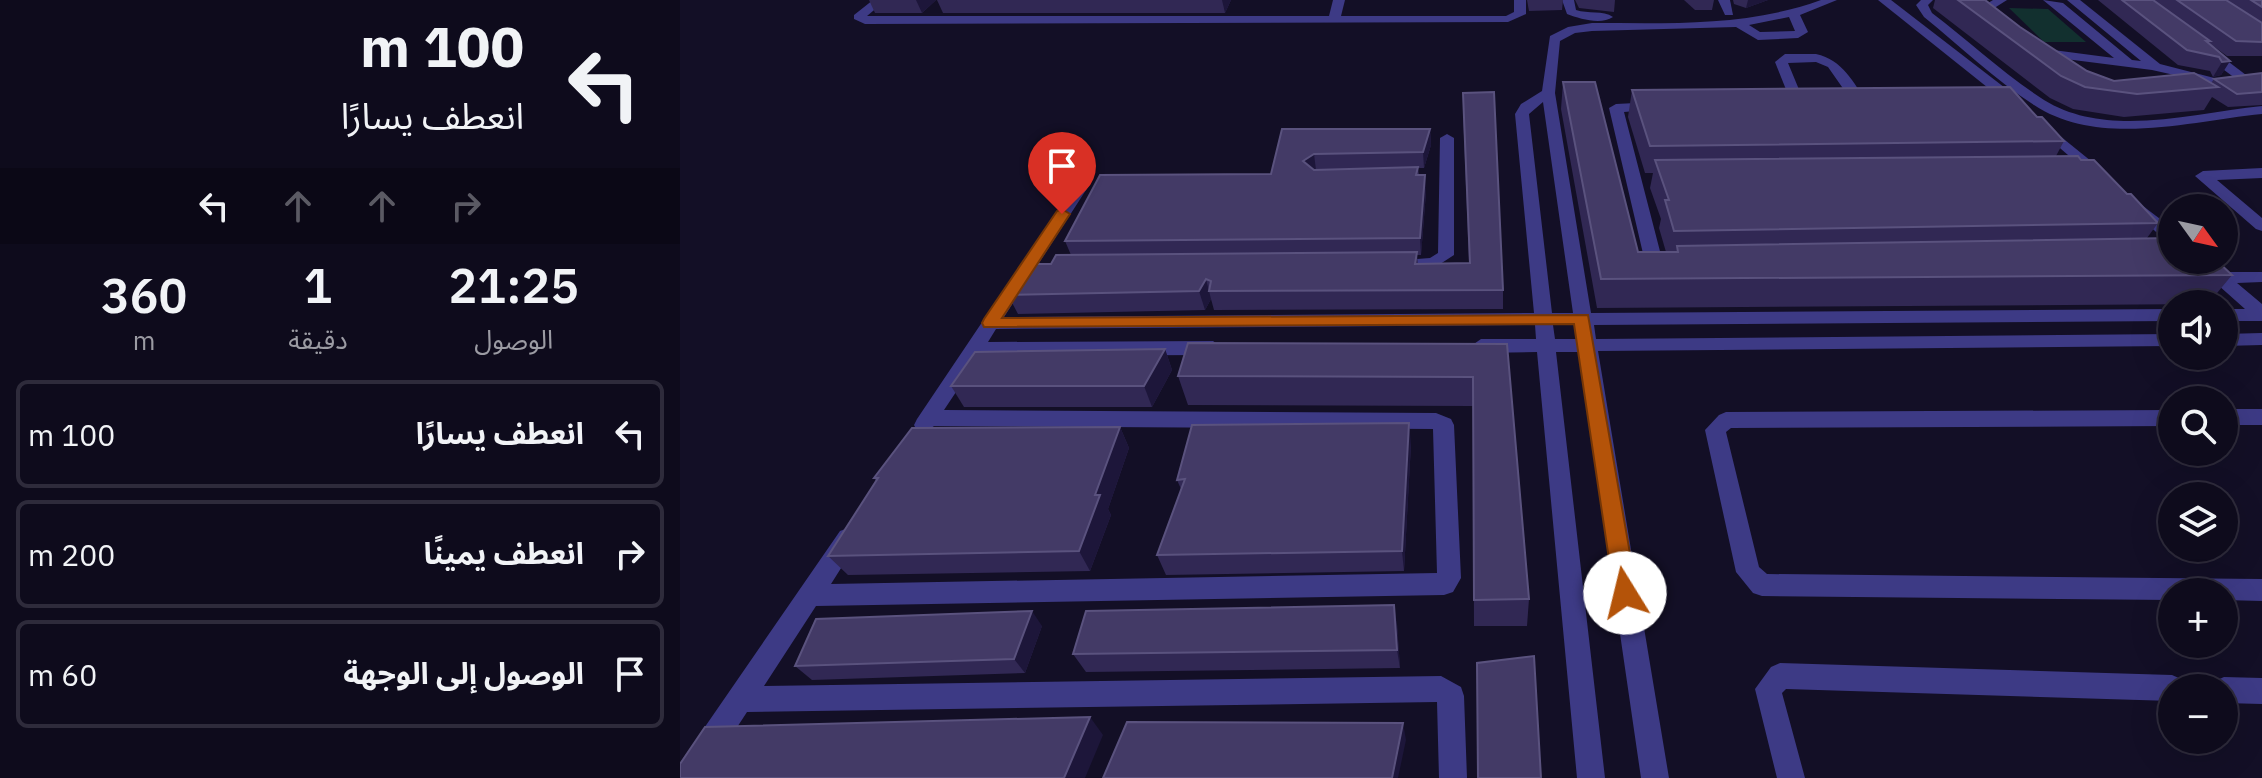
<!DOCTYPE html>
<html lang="ar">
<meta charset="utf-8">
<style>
body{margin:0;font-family:"IBM Plex Sans","Noto Sans Arabic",sans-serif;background:#171425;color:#f1f3f6;direction:rtl;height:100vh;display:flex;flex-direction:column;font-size:30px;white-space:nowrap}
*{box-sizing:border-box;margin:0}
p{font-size:26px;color:#9b9ba3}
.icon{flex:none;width:44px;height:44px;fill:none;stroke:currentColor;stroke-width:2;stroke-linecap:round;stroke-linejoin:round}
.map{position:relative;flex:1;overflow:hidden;direction:ltr}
.panel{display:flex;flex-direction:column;background:#0e0b1c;width:680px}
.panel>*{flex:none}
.banner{background:#0e0b1c;color:#f1f3f6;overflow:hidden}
.needle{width:52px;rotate:123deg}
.buttons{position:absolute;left:1478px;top:194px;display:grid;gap:16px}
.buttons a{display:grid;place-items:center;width:80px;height:80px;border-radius:50%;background:#0e0b1c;box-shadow:0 8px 32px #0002,0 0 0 2px #2e2b3b;font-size:40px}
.pin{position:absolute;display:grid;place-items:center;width:68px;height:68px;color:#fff;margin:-82px -34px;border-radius:50% 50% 50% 0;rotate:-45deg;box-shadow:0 0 8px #0007}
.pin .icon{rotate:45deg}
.me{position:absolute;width:88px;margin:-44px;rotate:351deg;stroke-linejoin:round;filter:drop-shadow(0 0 6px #0008)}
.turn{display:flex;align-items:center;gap:28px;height:168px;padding:0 24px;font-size:36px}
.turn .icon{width:104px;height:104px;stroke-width:2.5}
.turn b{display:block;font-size:56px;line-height:68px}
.lanes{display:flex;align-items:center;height:76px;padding:0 24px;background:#0003;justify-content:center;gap:40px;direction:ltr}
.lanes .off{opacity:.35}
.eta{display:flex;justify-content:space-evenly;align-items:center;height:136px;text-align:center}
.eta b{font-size:48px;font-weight:600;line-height:56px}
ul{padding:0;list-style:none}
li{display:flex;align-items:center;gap:24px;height:108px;margin:0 16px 12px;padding:0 8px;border:4px solid #2e2b3b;border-radius:12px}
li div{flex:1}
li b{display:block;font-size:30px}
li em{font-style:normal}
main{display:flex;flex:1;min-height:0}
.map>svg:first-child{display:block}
.green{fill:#12302f}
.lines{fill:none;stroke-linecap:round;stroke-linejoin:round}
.minor{fill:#3d3a85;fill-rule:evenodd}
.wall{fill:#312854}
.shaded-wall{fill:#1d163a}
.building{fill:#433a66;stroke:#5a527e;stroke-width:2}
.route{fill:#b45309;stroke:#753606;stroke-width:2}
</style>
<main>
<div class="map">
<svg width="1582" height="778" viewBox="0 0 1582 778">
<rect width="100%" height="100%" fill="#130f26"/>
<!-- green -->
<path class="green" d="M1329 8 1368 9 1406 42H1364Z"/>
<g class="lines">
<!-- minor -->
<g class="minor">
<path d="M193 0H206L187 16H649L653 0H665L661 16H826L834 12V0H846V14L828 22 185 24 174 19V15Z"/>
<path d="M882 0H894L896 10C908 14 923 10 933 17 921 25 900 19 887 14Z"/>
<path d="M1038 0H1050L1053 15H1045Z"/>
<path d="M1141 0H1157L1120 15 1128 32 1118 38 1078 40 1056 27 912 31 895 33 880 41 875 93 911 313 1492 309V321L914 325 916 339 1492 334V346L918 351 989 778H961L899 352H876L925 778H897L857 352 801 353 791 346 801 339H856L855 325 316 329 308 342 533 341 543 348 533 355 300 356 264 410 756 413 771 419 774 425 781 578 773 592 764 595 136 606 84 686 761 676 781 687 784 696 787 778H759L757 702 67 712 24 778H0V763L160 531 168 528 176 531 180 538 151 584 757 573 753 429 254 426 244 433 237 431 234 425 237 419 395 184H405L408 187 324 317 854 313 835 114 841 104 862 91 870 36 888 27 912 23C989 23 1067 27 1141 0ZM1109 17 1115 31 1080 32 1069 25ZM863 102 893 313H872L849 114ZM873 325H895L897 339H875Z"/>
<path d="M1198 0H1211L1342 101V107H1332Z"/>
<path d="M1241 0H1253L1248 5 1252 13C1289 41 1325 75 1364 100 1427 139 1514 113 1582 106V114C1511 121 1419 148 1354 105 1315 80 1280 46 1244 17L1236 5Z"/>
<path d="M1313 0H1327L1308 12 1315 21 1309 25 1295 11Z"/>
<path d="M1363 0 1383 3 1452 60 1461 61 1387 0H1400L1480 64 1546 81 1539 85 1472 70 1354 55V49L1358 48 1434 58Z"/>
<path d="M1521 47H1529L1570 78 1559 81 1521 53Z"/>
<path d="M1136 54C1163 60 1173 82 1188 104L1186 107H1176L1148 67 1136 62 1108 63 1125 104 1113 107 1095 62 1105 54Z"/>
<path d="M975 102 982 106 980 109 944 112 982 259 997 267 988 272 965 262 929 108 936 104Z"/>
<path d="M1364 123 1427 174V180H1417L1359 130 1357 127Z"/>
<path d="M767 134 774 138V255L754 268H724L721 264 724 260 750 258 758 253 760 138Z"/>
<path d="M1582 168V178L1537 180 1582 218V231L1576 229 1515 176 1523 171Z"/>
<path d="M1459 203 1492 228V242L1486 241 1453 211V205Z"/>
<path d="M1510 260H1529L1544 272H1582V282L1557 283 1582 304V321H1544V309H1565Z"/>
<path d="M1582 333V345L1544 346V334Z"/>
<rect x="1544" y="409" width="38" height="16"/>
<path d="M1492 410V426L1051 428 1046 432 1079 567 1087 574 1582 579V601L1544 600V592H1492V600L1082 596 1073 593 1056 572 1025 430 1039 415 1046 412Z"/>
<path d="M1100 663 1492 675 1501 679 1505 688H1492V701L1106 689 1102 693 1125 778H1097L1075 689 1091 667Z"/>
<path d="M1544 677 1582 678V704L1544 703V688H1531L1535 681Z"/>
</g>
</g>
<!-- wall -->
<g class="wall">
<path d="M189 0H256L242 13H195Z"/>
<path d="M257 0H551L545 13H263Z"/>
<path d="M847 0H883L882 10 849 11Z"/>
<path d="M895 0H935L934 12 899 8Z"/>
<path d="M1004 0H1034L1032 10H1015Z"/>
<path d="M1053 0H1088L1066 8 1054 4Z"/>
<path d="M1255 0H1306L1340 27 1407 71 1434 81 1531 83 1534 79 1582 73V105L1548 107 1532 97 1524 110 1444 117 1393 109 1370 98 1253 8Z"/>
<path d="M1418 0H1582V56H1547L1529 43 1550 61 1541 75 1533 77 1530 71 1498 65Z"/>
<path d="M883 82 958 252H986L979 228 981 219 970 188 973 173H965L948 117 952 90 1357 117 1384 141 1376 156 1401 160 1447 194 1478 223 1467 238 1492 260 1552 275 1528 304 917 308 881 109Z"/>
<path d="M783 111 823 290V309L534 310 531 299 525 310 338 314 328 295 371 264 391 255 385 241 591 174 602 129H750L751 145 744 168H738L739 175 746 192 741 255H737L738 264 789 263Z"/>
<path d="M827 344 849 599 847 626H794L793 406 508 405 498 376Z"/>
<path d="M485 349 492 370 472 407H284L271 386Z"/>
<path d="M440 427 449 448 428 509 431 515 410 571 168 575 148 556 196 481 194 478Z"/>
<path d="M731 444 724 571 486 575 477 555 501 489 497 480Z"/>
<path d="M717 624 720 668 406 672 393 654Z"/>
<path d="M362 626 345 673 132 680 115 666Z"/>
</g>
<!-- shaded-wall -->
<g class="shaded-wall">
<path d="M236 0H256L242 13Z"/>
<path d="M542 0H551L545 13Z"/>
<path d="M1068 0H1088L1066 8Z"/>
<path d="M1550 61 1541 75 1533 77 1542 62Z"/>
<path d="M750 129 751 145 744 168 743 152Z"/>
<path d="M634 154 636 170 625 177 623 161Z"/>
<path d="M745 175 746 192 741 255 740 238Z"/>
<path d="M526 279 531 299 525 310 519 291Z"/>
<path d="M485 349 492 370 472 407 464 386Z"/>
<path d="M729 423 731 444 724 571 722 551Z"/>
<path d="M440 427 449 448 428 509 431 515 410 571 399 551 415 495Z"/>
<path d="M714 605 717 624 720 668 717 650Z"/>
<path d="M352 611 362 626 345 673 334 659Z"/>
<path d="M410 717 423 735 405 778H384Z"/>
<path d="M723 723 726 740 718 778H712Z"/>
</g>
<!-- building -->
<g class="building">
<path d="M1278 0H1305L1340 27 1407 71 1434 81 1514 73 1538 87 1457 94 1405 87 1381 76Z"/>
<path d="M1442 0H1473L1530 41H1526L1550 61 1542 62 1539 57 1507 50Z"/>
<path d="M1497 0H1546L1582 23V42L1556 41Z"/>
<path d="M1571 0H1582V7Z"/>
<path d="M1582 73V92L1557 94 1534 79Z"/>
<path d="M883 82H915L958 252H998L997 246 1492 238V260H1536L1552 275 921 279Z"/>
<path d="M1330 87 1357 117H1362L1384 141 970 146 952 90Z"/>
<path d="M814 92 823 290 529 291 531 281 526 279 519 291 328 295 350 264H371L376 255 737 252 735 264 790 263 783 93Z"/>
<path d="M602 129H750L743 152 634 154 623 161 634 170 738 167 736 175H745L740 238 385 241 420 175 591 174Z"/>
<path d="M1398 156 1401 160H1414L1447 194H1451L1478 223 994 231 985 200H989L975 160Z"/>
<path d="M508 343 827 344 849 599 794 600 793 377 498 376Z"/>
<path d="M485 349 464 386H271L295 352Z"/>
<path d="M729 423 722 551 477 555 505 479 497 480 512 425Z"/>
<path d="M440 427 415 495H420L399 551 148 556 198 478H194L232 428Z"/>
<path d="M714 605 717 650 393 654 406 611Z"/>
<path d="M352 611 334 659 115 666 136 619Z"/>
<path d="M854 656 861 778H798L797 663Z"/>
<path d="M410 717 384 778H0V764L25 727Z"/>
<path d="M447 722 723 723 712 778H423Z"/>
</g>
<!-- route -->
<path class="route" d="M382 209 390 214 322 318 908 315 957 593 953 600 945 602 937 600 934 593 894 324 304 327 302 323 304 319 377 211Z"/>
</svg>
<div class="buttons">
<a><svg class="needle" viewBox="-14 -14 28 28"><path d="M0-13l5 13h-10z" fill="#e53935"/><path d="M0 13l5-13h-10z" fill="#9b9ba3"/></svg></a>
<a><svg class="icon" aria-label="sound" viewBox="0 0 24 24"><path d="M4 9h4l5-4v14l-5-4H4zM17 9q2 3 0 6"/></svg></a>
<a><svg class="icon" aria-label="search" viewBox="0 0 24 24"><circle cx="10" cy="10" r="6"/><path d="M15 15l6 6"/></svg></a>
<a><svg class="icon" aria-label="layers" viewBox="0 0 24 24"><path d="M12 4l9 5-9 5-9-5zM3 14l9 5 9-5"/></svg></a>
<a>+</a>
<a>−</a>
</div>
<div class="pin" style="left:382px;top:214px;background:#d93025"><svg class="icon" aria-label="arrive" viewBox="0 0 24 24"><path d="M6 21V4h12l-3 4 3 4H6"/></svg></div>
<svg class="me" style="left:945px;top:593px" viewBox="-20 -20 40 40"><circle r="19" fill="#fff"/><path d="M0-13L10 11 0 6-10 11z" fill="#b45309"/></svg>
</div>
<section class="panel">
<div class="banner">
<div class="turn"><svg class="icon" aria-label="left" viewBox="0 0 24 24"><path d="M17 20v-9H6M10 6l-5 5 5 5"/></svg><div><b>100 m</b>انعطف يسارًا</div></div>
<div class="lanes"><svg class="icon" aria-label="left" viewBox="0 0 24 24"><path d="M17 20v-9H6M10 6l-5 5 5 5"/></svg><svg class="icon off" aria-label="ahead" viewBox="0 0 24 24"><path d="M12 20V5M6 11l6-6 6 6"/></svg><svg class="icon off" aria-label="ahead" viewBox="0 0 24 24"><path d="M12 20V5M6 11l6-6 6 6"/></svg><svg class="icon off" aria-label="right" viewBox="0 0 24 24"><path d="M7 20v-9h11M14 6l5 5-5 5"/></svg></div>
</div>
<div class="eta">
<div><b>21:25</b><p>الوصول</p></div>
<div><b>1</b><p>دقيقة</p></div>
<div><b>360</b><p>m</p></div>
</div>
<ul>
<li><svg class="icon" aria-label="left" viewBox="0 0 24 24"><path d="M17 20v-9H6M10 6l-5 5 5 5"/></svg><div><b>انعطف يسارًا</b></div><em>100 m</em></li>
<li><svg class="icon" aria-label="right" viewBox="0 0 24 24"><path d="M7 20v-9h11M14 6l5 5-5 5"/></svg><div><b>انعطف يمينًا</b></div><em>200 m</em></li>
<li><svg class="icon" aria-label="arrive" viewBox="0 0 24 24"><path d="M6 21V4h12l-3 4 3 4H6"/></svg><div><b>الوصول إلى الوجهة</b></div><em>60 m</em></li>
</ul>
</section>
</main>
